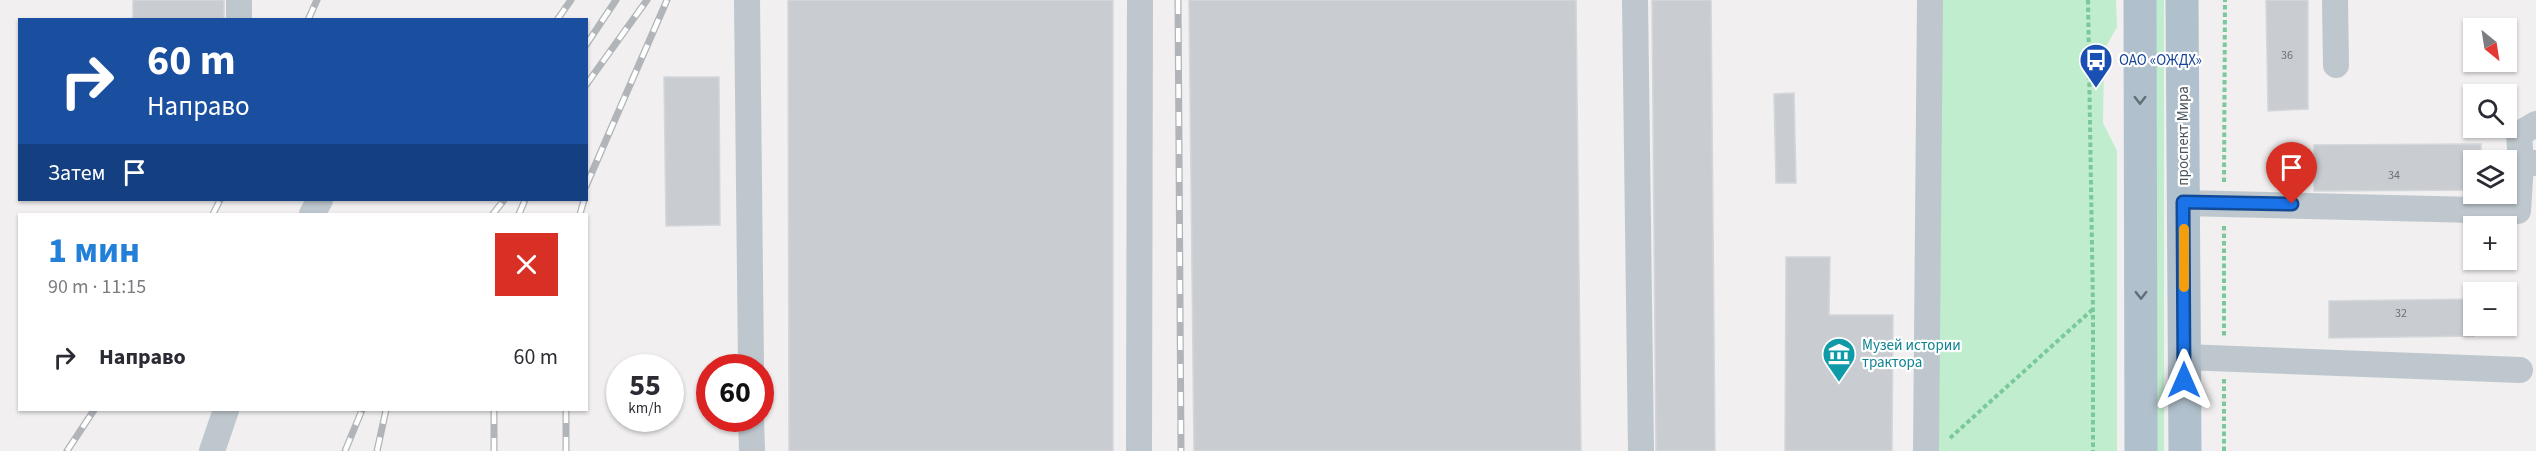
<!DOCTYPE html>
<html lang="ru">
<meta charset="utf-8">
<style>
body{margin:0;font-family:"Source Sans 3",sans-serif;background:#f7f7f7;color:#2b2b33;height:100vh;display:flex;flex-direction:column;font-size:22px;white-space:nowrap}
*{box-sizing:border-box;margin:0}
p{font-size:20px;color:#7c7c81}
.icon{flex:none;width:33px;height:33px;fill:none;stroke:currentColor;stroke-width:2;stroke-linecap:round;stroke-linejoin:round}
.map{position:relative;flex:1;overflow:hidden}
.drawer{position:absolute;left:18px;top:213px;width:570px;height:198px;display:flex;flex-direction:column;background:#fff;border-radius:0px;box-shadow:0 2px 4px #0004}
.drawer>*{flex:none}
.guide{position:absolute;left:18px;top:18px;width:570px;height:183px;border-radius:0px;box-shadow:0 2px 4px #0004;background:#1a4fa0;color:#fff;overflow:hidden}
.needle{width:39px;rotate:150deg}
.buttons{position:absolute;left:2463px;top:18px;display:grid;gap:12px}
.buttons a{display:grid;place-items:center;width:54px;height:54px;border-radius:0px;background:#fff;box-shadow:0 2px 4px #0004;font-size:30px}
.speed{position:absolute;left:606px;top:354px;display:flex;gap:12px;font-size:30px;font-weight:700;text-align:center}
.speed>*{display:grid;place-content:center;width:78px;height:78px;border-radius:50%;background:#fff;box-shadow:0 2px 4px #0004;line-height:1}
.speed small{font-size:15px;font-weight:400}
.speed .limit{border:9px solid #d22;background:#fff;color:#111}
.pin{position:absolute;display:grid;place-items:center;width:51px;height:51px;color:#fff;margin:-62px -26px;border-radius:50% 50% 50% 0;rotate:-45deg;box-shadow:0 0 6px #0007}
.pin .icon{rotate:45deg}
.me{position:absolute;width:66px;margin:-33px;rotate:0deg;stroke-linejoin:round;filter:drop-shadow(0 0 4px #0008)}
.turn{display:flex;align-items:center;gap:21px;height:126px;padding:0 30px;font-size:27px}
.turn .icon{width:78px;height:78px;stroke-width:2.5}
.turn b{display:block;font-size:42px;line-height:51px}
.then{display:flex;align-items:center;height:57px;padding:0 30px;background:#0003;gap:12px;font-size:22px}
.round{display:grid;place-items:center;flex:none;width:63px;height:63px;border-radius:0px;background:#f7f7f7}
.overview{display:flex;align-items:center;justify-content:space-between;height:102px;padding:0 30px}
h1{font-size:36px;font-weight:700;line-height:45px;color:#2280d9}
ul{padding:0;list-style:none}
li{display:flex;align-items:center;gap:18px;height:84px;padding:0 30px}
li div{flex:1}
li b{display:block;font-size:22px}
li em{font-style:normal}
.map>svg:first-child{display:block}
.green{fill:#bfedcd}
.building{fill:#c9ccd1;stroke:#d3d6da;stroke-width:1.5}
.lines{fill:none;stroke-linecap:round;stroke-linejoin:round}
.path{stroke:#79c99b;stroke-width:4;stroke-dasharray:4.5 3;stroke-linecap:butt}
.minor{stroke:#bec7cd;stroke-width:26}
.major{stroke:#b0c0cc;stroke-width:33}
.rail-casing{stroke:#b1b5b9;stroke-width:7}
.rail{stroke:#fff;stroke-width:4.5;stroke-dasharray:14;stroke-linecap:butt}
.oneway{stroke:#626f77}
.route-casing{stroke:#114b97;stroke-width:15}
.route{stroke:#1a73e8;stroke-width:10}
.slow{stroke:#f59e0b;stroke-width:10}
.labels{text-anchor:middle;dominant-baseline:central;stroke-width:4.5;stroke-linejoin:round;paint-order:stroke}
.number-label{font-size:12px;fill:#687278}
.transit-label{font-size:15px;fill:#164399;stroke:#fff;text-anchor:start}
.street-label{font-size:15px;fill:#48545b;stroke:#fff}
.culture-label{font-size:15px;fill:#0d838f;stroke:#fff;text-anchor:start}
</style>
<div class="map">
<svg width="2536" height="451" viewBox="0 0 2536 451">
<rect width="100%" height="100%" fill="#f1efef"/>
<!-- green -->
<g class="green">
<path d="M1934 0H2116L2117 27 2104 50 2103 123 2117 151V451H1939Z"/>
<path d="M2156 0H2164V451H2155Z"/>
</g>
<!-- building -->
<g class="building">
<rect x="133" y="0" width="91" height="20"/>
<path d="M788 0H1113V451H789Z"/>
<path d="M1189 0H1576L1581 451H1194Z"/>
<path d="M1652 0H1711L1715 451H1656Z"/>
<path d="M2266 0H2308V109L2268 111Z"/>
<path d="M664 77H719L720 225 666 226Z"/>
<path d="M1794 93 1796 183H1776L1774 94Z"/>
<path d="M2481 144V160H2474V190L2314 191V145Z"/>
<path d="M1786 257H1830L1829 315H1893L1892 451H1785Z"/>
<path d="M2474 299V336L2329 338V301Z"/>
</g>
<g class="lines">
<!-- path -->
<g class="path">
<path d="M2088 0 2093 308V451"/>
<path d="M2224 182 2225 0"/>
<path d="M2224 226V338"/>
<path d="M1950 438 2093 309"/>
<path d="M2224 451V379"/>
</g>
<!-- minor -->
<g class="minor">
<path d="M747 0 751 368"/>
<path d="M1635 0 1641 451"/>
<path d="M2335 0 2336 65"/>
<path d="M239 20V0"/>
<path d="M2521 163 2519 134 2536 124"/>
<path d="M2183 203 2518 211 2521 163H2536"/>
<path d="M312 214 320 200"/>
<path d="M2184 357 2520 370"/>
<path d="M751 418 752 451"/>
<path d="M212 451 226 410"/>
<path d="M1139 451 1140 0"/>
<path d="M1926 451 1930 0"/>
</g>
<!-- major -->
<g class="major">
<path d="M2140 0 2141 451"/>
<path d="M2182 0 2185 451"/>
</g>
<!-- rail casing -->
<g class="rail-casing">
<g id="rail">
<path d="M1178 0 1181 451"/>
<path d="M308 20 317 0"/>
<path d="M557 20 571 0"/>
<path d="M586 45 616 0"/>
<path d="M586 85 647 0"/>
<path d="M586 186 667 0"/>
<path d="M213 214 220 200"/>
<path d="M493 214 504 200"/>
<path d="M519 214 525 200"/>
<path d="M580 214 584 200"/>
<path d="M494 410V451"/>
<path d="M67 451 94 410"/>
<path d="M345 451 362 410"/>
<path d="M377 451 386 410"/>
<path d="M566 451V410"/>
</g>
</g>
<!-- rail -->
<use href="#rail" class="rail"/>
</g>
<!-- one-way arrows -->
<defs><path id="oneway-chevron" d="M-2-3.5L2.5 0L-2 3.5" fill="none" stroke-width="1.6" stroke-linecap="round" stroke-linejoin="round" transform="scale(1.5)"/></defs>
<g class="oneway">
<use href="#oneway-chevron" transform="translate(2140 100) rotate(90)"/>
<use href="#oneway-chevron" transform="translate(2141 295) rotate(90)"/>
</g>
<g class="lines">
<!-- route casing -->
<g class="route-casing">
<path id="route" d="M2184 380 2183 202 2292 204"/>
</g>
<!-- route -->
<use href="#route" class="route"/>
<!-- slow -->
<path class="slow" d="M2184 229V287"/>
</g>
<!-- icons -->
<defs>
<g id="bus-pin" transform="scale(1.725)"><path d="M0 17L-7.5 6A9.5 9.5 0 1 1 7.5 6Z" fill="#1a4fb4" stroke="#fff"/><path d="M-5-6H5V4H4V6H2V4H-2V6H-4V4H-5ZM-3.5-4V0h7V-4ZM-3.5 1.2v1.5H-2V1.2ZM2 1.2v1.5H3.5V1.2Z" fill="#fff"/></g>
<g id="museum-pin" transform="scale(1.725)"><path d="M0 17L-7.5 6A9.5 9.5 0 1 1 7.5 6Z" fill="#0f9aa8" stroke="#fff"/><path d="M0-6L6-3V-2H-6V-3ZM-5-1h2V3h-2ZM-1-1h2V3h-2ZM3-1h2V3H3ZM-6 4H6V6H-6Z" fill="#fff"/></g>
</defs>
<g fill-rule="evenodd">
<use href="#bus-pin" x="2096" y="60"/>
<use href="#museum-pin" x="1839" y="354"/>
</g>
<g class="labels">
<!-- number labels -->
<g class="number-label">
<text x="2287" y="55">36</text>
<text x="2394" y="175">34</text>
<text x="2401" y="313">32</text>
</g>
<!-- transit labels -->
<g class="transit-label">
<text x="2119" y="60">ОАО «ОЖДХ»</text>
</g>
<!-- street labels -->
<g class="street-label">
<text transform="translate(2183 136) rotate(-90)">проспект Мира</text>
</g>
<!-- culture labels -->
<g class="culture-label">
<text x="1862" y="345">Музей истории<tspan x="1862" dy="17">трактора</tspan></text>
</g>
</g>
</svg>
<div class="buttons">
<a><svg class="needle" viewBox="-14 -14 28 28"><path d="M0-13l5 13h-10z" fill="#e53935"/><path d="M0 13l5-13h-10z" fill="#7c7c81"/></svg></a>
<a><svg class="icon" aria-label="search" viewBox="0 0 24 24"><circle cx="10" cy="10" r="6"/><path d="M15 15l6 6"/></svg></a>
<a><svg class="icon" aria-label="layers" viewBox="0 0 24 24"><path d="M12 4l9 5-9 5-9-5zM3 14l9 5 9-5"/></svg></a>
<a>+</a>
<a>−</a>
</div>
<div class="speed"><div>55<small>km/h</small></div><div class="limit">60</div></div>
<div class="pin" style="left:2292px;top:204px;background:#d93025"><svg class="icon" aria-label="arrive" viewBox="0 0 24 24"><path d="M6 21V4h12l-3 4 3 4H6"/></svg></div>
<svg class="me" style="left:2184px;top:380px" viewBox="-20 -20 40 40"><path d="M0-17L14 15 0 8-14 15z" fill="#1a73e8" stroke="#fff" stroke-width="4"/></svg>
<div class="guide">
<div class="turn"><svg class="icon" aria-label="right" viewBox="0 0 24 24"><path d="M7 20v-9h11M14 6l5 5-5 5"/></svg><div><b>60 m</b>Направо</div></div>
<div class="then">Затем<svg class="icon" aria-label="arrive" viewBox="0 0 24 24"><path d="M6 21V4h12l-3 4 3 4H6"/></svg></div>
</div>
<section class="drawer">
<div class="overview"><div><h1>1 мин</h1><p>90 m · 11:15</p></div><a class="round" style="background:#d93025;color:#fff"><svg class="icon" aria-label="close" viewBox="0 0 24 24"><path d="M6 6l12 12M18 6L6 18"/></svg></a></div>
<ul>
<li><svg class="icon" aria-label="right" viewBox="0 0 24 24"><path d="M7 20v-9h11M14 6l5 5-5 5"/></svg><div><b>Направо</b></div><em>60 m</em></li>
</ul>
</section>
</div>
